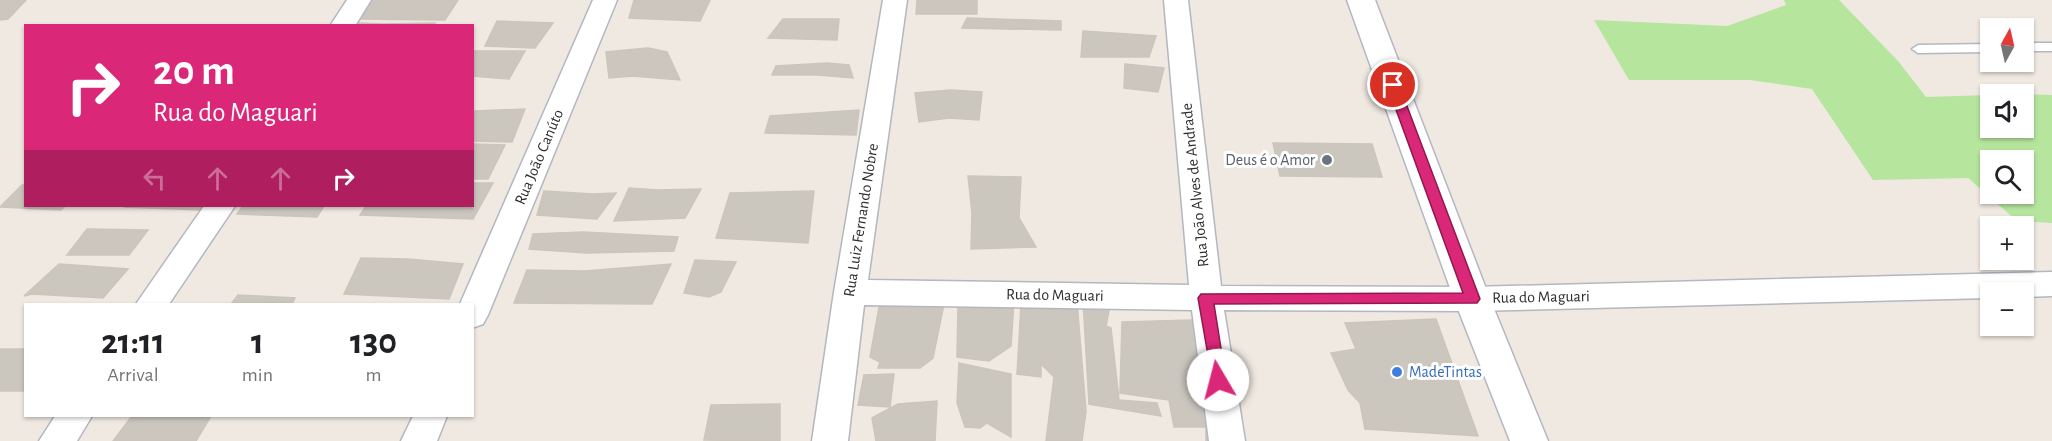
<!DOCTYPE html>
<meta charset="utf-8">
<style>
body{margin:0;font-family:"Alegreya Sans",sans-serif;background:#f2f2f2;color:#202124;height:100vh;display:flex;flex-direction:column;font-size:22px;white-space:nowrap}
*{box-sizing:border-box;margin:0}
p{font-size:20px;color:#757577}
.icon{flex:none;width:33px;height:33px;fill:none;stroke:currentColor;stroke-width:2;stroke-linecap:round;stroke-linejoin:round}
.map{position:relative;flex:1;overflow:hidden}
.details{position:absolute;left:24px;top:303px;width:450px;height:114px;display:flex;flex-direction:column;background:#fff;border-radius:0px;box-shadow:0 2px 4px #0004}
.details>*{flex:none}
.hud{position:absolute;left:24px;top:24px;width:450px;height:183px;border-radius:0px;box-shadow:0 2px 4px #0004;background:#db2777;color:#fff;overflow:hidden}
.needle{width:39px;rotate:8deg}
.tools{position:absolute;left:1980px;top:18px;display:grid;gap:12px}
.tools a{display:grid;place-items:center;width:54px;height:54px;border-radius:0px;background:#fff;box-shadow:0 2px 4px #0004;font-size:30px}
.pin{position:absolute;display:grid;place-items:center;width:51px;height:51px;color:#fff;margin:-26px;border:3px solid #fff;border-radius:50%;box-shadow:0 2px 6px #0007}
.me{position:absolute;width:66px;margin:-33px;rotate:352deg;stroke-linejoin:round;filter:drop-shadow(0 0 4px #0008)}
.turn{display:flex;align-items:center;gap:21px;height:126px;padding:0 30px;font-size:27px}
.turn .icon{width:78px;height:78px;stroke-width:2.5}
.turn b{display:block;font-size:42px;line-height:51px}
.lanes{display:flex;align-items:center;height:57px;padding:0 30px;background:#0003;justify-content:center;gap:30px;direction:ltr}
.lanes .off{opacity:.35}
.eta{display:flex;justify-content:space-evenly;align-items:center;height:102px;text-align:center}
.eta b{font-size:36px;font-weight:700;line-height:42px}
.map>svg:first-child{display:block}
.green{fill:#b6e59e;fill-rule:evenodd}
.building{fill:#cbc7bf;stroke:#cbc5ba;stroke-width:1.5}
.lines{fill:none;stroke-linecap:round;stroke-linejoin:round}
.lane-casing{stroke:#b4b7c1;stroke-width:3}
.street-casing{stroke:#b4b7c1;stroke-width:3}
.secondary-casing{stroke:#b4b7c1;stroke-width:3}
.lane{fill:#fff;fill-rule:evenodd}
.street{fill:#fff;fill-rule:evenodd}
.secondary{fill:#fff;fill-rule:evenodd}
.route{fill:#db2777;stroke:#8e194d;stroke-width:1.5}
.worship-dot{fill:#6b7280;stroke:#fff;stroke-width:2}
.shop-dot{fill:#3f7fe0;stroke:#fff;stroke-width:2}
.labels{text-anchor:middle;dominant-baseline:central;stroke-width:6;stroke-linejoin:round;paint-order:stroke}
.street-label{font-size:16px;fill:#2e2e2e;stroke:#fff}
.worship-label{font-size:16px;fill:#5b616d;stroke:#fff;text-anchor:end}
.shop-label{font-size:16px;fill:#366cbe;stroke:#fff;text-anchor:start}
</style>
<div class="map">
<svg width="2052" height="441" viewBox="0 0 2052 441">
<rect width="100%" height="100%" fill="#efe9e1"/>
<!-- green -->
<path class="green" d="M1784 0H1839L1898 61 1926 97 1990 95V128H2024V94H2003L2052 95V223L2017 221 1968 178 1873 180 1812 89 1750 80H1629L1594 20 1727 26 1786 5ZM1990 160H2024V194H1990Z"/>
<!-- building -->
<g class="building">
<path d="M0 0H26L8 19 0 20Z"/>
<path d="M371 0H458L445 20 359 19Z"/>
<path d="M634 0H710L700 21 629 18Z"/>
<path d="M917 0H977V14H916Z"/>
<path d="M967 18 1061 21V30L962 28Z"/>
<path d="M783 19H839L837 40 768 38Z"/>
<path d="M497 21 553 23 535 48 485 46Z"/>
<path d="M358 23 383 24 435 23 433 26H356Z"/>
<path d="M1083 31 1156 36 1149 57H1081Z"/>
<path d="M648 48 667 52 680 80 633 76 609 78 606 52Z"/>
<path d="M472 51H525L509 79 472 76Z"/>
<path d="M827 63 849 65 853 78 818 75H772L776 66Z"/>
<path d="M1125 64 1164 68 1158 92 1124 88Z"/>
<path d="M951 90 982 92 979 120 949 118 919 122 915 93Z"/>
<path d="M525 109 512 142 472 141V116L475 111Z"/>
<path d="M859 110 856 135 765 133 770 116Z"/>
<path d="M1273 143 1372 144 1382 177 1280 176Z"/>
<path d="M472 144 505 145 488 179H472Z"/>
<path d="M968 176 1021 177 1019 218 1036 247 971 249 972 213Z"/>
<path d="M472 183H493L473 219 360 215 366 206H472Z"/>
<path d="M22 185H26V206H65L61 210 0 207Z"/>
<path d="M629 188 657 190 701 189 685 218 614 221Z"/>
<path d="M544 191 592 194 616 193 597 219 537 215Z"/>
<path d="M814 191 808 243 716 238 730 193Z"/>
<path d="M126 206H204L200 210 125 207Z"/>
<path d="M243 206H324L317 217 237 214Z"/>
<path d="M87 229 148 230 129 255H67Z"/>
<path d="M583 232 678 237 674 251 587 253 529 249 533 234Z"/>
<path d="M361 258 408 259 463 264 449 299 344 294Z"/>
<path d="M695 260 736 262 721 292 709 297 684 293Z"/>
<path d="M59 264 128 269 103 298 32 294 24 296Z"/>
<path d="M671 264 652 304 514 303 527 270 585 271Z"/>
<path d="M238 295 295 298 292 304H231Z"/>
<path d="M905 300 944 304 933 358 920 368H878L880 362 870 357 879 307Z"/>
<path d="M1083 300H1111L1106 326 1111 328 1119 400 1157 403 1161 416 1089 404Z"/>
<path d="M1014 301 1011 346 989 361 957 357 958 307 949 304Z"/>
<path d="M1077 302 1086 411 1082 441H1046L1054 377 1041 364V377L1017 374 1021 305Z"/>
<path d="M1436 319 1478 436 1365 429 1360 403 1348 390 1331 353 1356 349 1345 323Z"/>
<path d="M1194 320 1196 350 1205 357 1220 441H1206V427H1174L1169 400 1120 393 1122 322Z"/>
<rect x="0" y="349" width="26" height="42"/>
<path d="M959 363 1011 374V437L987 423 980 428 965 427 957 403Z"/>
<path d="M894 374 890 407 858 405 864 375Z"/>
<path d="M937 401 935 441H876L872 418 898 404Z"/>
<path d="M780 404V441L704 440 711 405Z"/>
<path d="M132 416H211L196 441H113Z"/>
</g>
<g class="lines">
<!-- lane casing -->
<g class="lane-casing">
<g id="lane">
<rect x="2024" y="43" width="28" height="8"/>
<path d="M1990 44V52L1918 53 1912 49 1918 45Z"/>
</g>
</g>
<!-- street casing -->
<g class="street-casing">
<g id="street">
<path d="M347 0H371L355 26H330Z"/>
<path d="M593 0H617L488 315 483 324 472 328V304H460Z"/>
<path d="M883 0H907L868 280 1189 285 1164 0H1188L1221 286 1472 287 2052 272V296L2024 297V292H1990V298L1472 311 1224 310 1245 441H1209L1192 310 864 305 848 441H812L834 292Z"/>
<path d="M204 206H235L169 304H136Z"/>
<path d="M55 416H92L77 441H39Z"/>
<path d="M413 416H447L437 441H401Z"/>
</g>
</g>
<!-- secondary casing -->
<g class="secondary-casing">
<path id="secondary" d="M1347 0H1375L1490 299 1548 441H1510L1454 299Z"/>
</g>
<!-- lane -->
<use href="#lane" class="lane"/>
<!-- street -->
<use href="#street" class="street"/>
<!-- secondary -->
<use href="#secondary" class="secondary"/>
</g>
<!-- route -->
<path class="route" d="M1393 81 1399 85 1480 299 1477 303 1214 304 1226 380 1223 384 1218 386 1213 384 1198 298 1201 294 1463 293 1387 85Z"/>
<!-- markers -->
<circle class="worship-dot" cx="1327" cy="160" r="6"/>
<circle class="shop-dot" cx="1397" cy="372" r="6"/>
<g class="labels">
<!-- street labels -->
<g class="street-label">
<text transform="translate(539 157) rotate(-67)">Rua João Canúto</text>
<text transform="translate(1195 185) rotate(-96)">Rua João Alves de Andrade</text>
<text transform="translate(861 220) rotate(-81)">Rua Luiz Fernando Nobre</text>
<text transform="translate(1055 295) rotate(1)">Rua do Maguari</text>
<text transform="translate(1541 297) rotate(-1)">Rua do Maguari</text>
</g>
<!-- worship labels -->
<g class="worship-label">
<text x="1315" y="160">Deus é o Amor</text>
</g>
<!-- shop labels -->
<g class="shop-label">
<text x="1409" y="372">MadeTintas</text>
</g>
</g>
</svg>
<div class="tools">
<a><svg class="needle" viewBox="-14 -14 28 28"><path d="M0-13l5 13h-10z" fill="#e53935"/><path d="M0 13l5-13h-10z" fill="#757577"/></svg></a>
<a><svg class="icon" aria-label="sound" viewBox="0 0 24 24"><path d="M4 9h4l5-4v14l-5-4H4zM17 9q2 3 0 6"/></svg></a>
<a><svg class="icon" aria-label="search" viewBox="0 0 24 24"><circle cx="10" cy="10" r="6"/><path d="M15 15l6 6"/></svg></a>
<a>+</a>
<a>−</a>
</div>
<div class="pin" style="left:1393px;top:85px;background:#d93025"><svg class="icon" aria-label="arrive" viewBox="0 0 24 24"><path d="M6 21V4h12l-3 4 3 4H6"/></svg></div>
<svg class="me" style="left:1218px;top:380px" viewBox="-20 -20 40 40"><circle r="19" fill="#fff"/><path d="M0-13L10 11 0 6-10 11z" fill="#db2777"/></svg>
<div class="hud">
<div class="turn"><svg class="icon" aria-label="right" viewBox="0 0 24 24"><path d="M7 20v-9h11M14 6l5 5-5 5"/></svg><div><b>20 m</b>Rua do Maguari</div></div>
<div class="lanes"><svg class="icon off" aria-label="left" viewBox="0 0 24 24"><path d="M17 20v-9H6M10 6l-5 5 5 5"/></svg><svg class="icon off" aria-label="ahead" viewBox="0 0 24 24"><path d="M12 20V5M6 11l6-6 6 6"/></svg><svg class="icon off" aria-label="ahead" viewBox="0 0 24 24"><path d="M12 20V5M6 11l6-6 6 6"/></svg><svg class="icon" aria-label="right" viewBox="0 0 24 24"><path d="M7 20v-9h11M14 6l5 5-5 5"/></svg></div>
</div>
<section class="details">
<div class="eta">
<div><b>21:11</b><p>Arrival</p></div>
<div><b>1</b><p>min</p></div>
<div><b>130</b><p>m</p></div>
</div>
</section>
</div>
